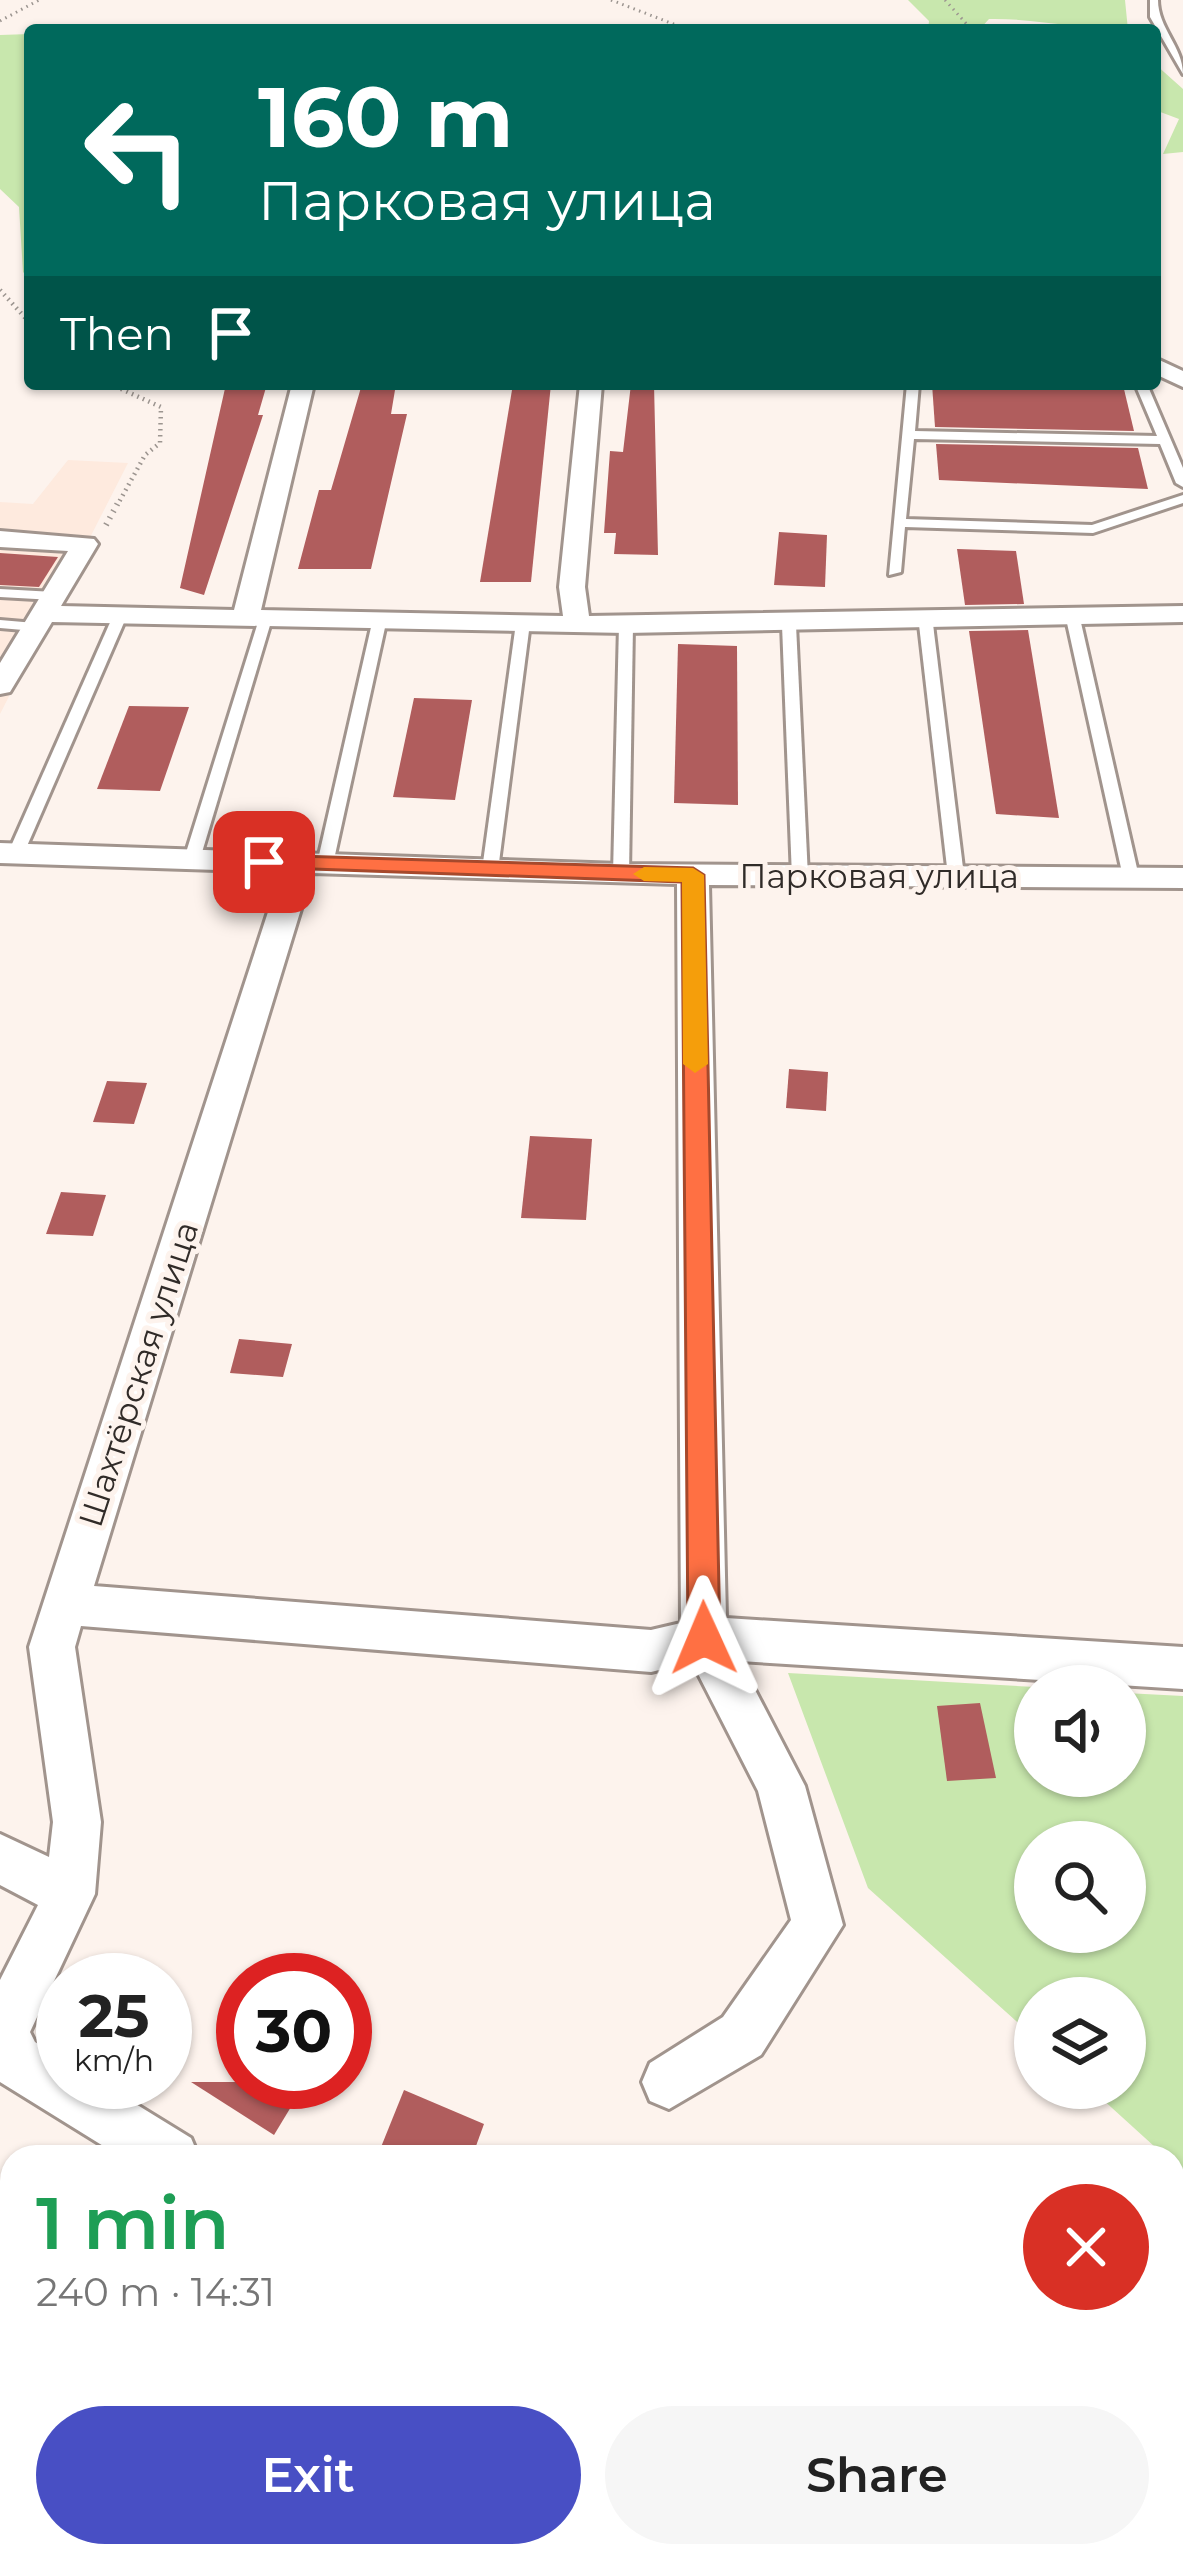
<!DOCTYPE html>
<meta charset="utf-8">
<style>
body{margin:0;font-family:Montserrat,sans-serif;background:#f6f6f6;color:#222;height:100vh;display:flex;flex-direction:column;font-size:45px;white-space:nowrap}
*{box-sizing:border-box;margin:0}
p{font-size:39px;color:#767676}
.icon{flex:none;width:66px;height:66px;fill:none;stroke:currentColor;stroke-width:2;stroke-linecap:round;stroke-linejoin:round}
.map{position:relative;flex:1;overflow:hidden}
.panel{position:absolute;left:0px;top:2145px;width:1185px;height:423px;display:flex;flex-direction:column;background:#fff;border-radius:36px 36px 0 0;box-shadow:0 3px 9px #0004}
.panel>*{flex:none}
.banner{position:absolute;left:24px;top:24px;width:1137px;height:366px;border-radius:12px;box-shadow:0 3px 9px #0004;background:#00695c;color:#fff;overflow:hidden}
.tools{position:absolute;left:1014px;top:1665px;display:grid;gap:24px}
.tools a{display:grid;place-items:center;width:132px;height:132px;border-radius:50%;background:#fff;box-shadow:0 3px 9px #0004;font-size:60px}
.speed{position:absolute;left:36px;top:1953px;display:flex;gap:24px;font-size:60px;font-weight:700;text-align:center}
.speed>*{display:grid;place-content:center;width:156px;height:156px;border-radius:50%;background:#fff;box-shadow:0 3px 9px #0004;line-height:1}
.speed small{font-size:30px;font-weight:400}
.speed .limit{border:18px solid #d22;background:#fff;color:#111}
.pin{position:absolute;display:grid;place-items:center;width:102px;height:102px;color:#fff;margin:-51px;border-radius:24px;box-shadow:0 6px 18px #0006}
.me{position:absolute;width:132px;margin:-66px;rotate:359deg;stroke-linejoin:round;filter:drop-shadow(0 0 9px #0008)}
.turn{display:flex;align-items:center;gap:42px;height:252px;padding:0 36px;font-size:54px}
.turn .icon{width:156px;height:156px;stroke-width:2.5}
.turn b{display:block;font-size:84px;line-height:102px}
.then{display:flex;align-items:center;height:114px;padding:0 36px;background:#0003;gap:24px;font-size:45px}
.round{display:grid;place-items:center;flex:none;width:126px;height:126px;border-radius:63px;background:#f6f6f6}
.overview{display:flex;align-items:center;justify-content:space-between;height:204px;padding:0 36px}
h1{font-size:72px;font-weight:600;line-height:90px;color:#1e9e55}
.action{display:flex;gap:24px;margin-top:auto;padding:24px 36px}
.action a{flex:1;height:138px;border-radius:72px;background:#484fc4;color:#fff;font-size:48px;font-weight:600;line-height:138px;text-align:center}
.action a+a{background:#f6f6f6;color:#222}
.map>svg:first-child{display:block}
.built{fill:#feeade}
.green{fill:#c8e7ad;fill-rule:evenodd}
.building{fill:#b05d5d}
.lines{fill:none;stroke-linecap:round;stroke-linejoin:round}
.service-casing{stroke:#a1948d;stroke-width:6}
.minor-casing{stroke:#a1948d;stroke-width:6}
.path-far2{stroke:#9c9590;stroke-width:3;stroke-dasharray:1.5 4.5;stroke-linecap:butt}
.path-far1{stroke:#9c9590;stroke-width:4.5;stroke-dasharray:1.5 4.5;stroke-linecap:butt}
.path{stroke:#9c9590;stroke-width:6;stroke-dasharray:1.5 6;stroke-linecap:butt}
.service{fill:#fff;fill-rule:evenodd}
.minor{fill:#fff;fill-rule:evenodd}
.route{fill:#ff7043;stroke:#a6492c;stroke-width:3}
.slow{fill:#f59e0b}
.labels{text-anchor:middle;dominant-baseline:central;stroke-width:10;stroke-linejoin:round;paint-order:stroke}
.street-label{font-size:33px;fill:#302b28;stroke:#fdf3ed}
</style>
<div class="map">
<svg width="1183" height="2567" viewBox="0 0 1183 2567">
<rect width="100%" height="100%" fill="#fdf3ed"/>
<!-- built -->
<path class="built" d="M68 460 128 463 0 714V502L33 504Z"/>
<!-- green -->
<g class="green">
<path d="M908 0H1125L1128 30C1081 30 1036 18 989 19L979 30H928L929 21Z"/>
<path d="M30 34V279L23 272 19 207 0 189V35Z"/>
<path d="M1155 64 1183 89V152L1163 154 1179 119 1155 110Z"/>
<path d="M788 1673 1035 1687V1776H1125V1693L1183 1696V2567H968L973 2556H1173V2157H1166L1090 2088H1125V1998H1035V2038L868 1888ZM1035 1842H1125V1932H1035Z"/>
</g>
<!-- building -->
<g class="building">
<path d="M226 384H267L258 415H263L204 595 180 588Z"/>
<path d="M362 384H396L391 414H407L371 569H298L319 490H331Z"/>
<path d="M513 384H551L531 582H480Z"/>
<path d="M631 384H654L658 555 614 554 616 533H604L610 451 623 452Z"/>
<path d="M932 384 1123 385 1134 431 935 427Z"/>
<path d="M936 444 1138 448 1148 489 939 480Z"/>
<path d="M779 532 827 535 825 587 774 585Z"/>
<path d="M957 549 1016 551 1024 604 965 605Z"/>
<path d="M0 553 58 557 39 587 0 585Z"/>
<path d="M1028 630 1059 818 996 814 969 631Z"/>
<path d="M678 644 737 646 738 805 674 803Z"/>
<path d="M414 698 472 700 455 800 393 797Z"/>
<path d="M129 706 189 707 160 791 97 789Z"/>
<path d="M789 1069 828 1072 826 1111 786 1108Z"/>
<path d="M107 1081 147 1083 134 1124 93 1122Z"/>
<path d="M530 1136 592 1139 586 1220 521 1218Z"/>
<path d="M61 1192 106 1195 93 1236 46 1234Z"/>
<path d="M239 1339 292 1344 283 1377 230 1373Z"/>
<path d="M980 1703 996 1778 947 1781 937 1706Z"/>
<path d="M191 2082H306L274 2135Z"/>
<path d="M404 2090 484 2124 472 2157H377Z"/>
</g>
<g class="lines">
<!-- service casing -->
<g class="service-casing">
<g id="service">
<path d="M1150 0H1158C1158 28 1183 47 1183 74L1150 17Z"/>
<path d="M907 384H919L915 431 1157 436 1135 384H1147L1183 468V487L1176 483 1160 444 914 439 906 519 1092 525 1183 495V503L1093 533 905 527 901 572 889 575Z"/>
<path d="M0 589 54 592 61 596 54 600 0 597Z"/>
<path d="M1072 610 1079 614 1139 877 1131 882 1123 877 1065 614Z"/>
<path d="M925 612 932 616 964 876 956 881 948 876 918 616Z"/>
<path d="M119 614 126 618 24 853 22 857H10L8 853 112 618Z"/>
<path d="M259 619 271 622 200 859 198 863H186L184 859Z"/>
<path d="M379 619 386 623 333 864 325 869 317 864 372 623Z"/>
<path d="M523 619 530 623 498 870 490 875 482 870 516 623Z"/>
<path d="M0 620 35 623 42 627 35 631 0 628Z"/>
<path d="M626 621 633 625 629 874 621 879 613 874 619 625Z"/>
<path d="M789 621 796 625 808 877 800 882 792 877 782 625Z"/>
</g>
</g>
<!-- minor casing -->
<g class="minor-casing">
<g id="minor">
<path d="M1155 358 1183 371V387L1155 374Z"/>
<path d="M292 384H314L261 610 563 616 559 587 580 384H602L585 587 589 616 1183 606V622L626 633 52 622 10 692 0 694V663L68 551 0 547V531L94 539 98 544 61 606 234 610Z"/>
<path d="M0 843 621 864 1183 868V888L709 885 726 1618 1183 1647V1689L740 1661 805 1786 843 1925 761 2055 669 2109 650 2101 642 2082 650 2063 723 2017 791 1920 758 1791 692 1662 651 1672 81 1626 75 1647 101 1822 95 1894 30 2032 35 2042 63 2059V2082H100L191 2138 199 2157H121L0 2082V1980L38 1905 0 1885V1834L49 1857 53 1822 29 1647 281 872 0 863ZM312 873 677 884 681 1623 651 1630 94 1586Z"/>
</g>
</g>
<!-- path-far2 -->
<g class="path-far2">
<path d="M611 0 689 30"/>
<path d="M945 0 972 30"/>
<path d="M0 21 39 0"/>
</g>
<!-- path-far1 -->
<g class="path-far1">
<path d="M0 290 30 323"/>
<path d="M110 384 161 407 160 443 145 455 119 502"/>
</g>
<!-- path -->
<path class="path" d="M106 525 120 499"/>
<!-- service -->
<use href="#service" class="service"/>
<!-- minor -->
<use href="#minor" class="minor"/>
</g>
<!-- route -->
<path class="route" d="M264 855 693 868 704 875 720 1638 716 1648 704 1652 693 1648 688 1638 682 882 257 867V857Z"/>
<!-- slow -->
<path class="slow" d="M693 868 704 875 708 1064 695 1073 683 1064 682 882 644 881 633 874 644 867Z"/>
<g class="labels">
<!-- street labels -->
<g class="street-label">
<text x="879" y="876">Парковая улица</text>
<text transform="translate(138 1374) rotate(-72)">Шахтёрская улица</text>
</g>
</g>
</svg>
<div class="tools">
<a><svg class="icon" aria-label="sound" viewBox="0 0 24 24"><path d="M4 9h4l5-4v14l-5-4H4zM17 9q2 3 0 6"/></svg></a>
<a><svg class="icon" aria-label="search" viewBox="0 0 24 24"><circle cx="10" cy="10" r="6"/><path d="M15 15l6 6"/></svg></a>
<a><svg class="icon" aria-label="layers" viewBox="0 0 24 24"><path d="M12 4l9 5-9 5-9-5zM3 14l9 5 9-5"/></svg></a>
</div>
<div class="speed"><div>25<small>km/h</small></div><div class="limit">30</div></div>
<div class="pin" style="left:264px;top:862px;background:#d93025"><svg class="icon" aria-label="arrive" viewBox="0 0 24 24"><path d="M6 21V4h12l-3 4 3 4H6"/></svg></div>
<svg class="me" style="left:704px;top:1638px" viewBox="-20 -20 40 40"><path d="M0-17L14 15 0 8-14 15z" fill="#ff7043" stroke="#fff" stroke-width="4"/></svg>
<div class="banner">
<div class="turn"><svg class="icon" aria-label="left" viewBox="0 0 24 24"><path d="M17 20v-9H6M10 6l-5 5 5 5"/></svg><div><b>160 m</b>Парковая улица</div></div>
<div class="then">Then<svg class="icon" aria-label="arrive" viewBox="0 0 24 24"><path d="M6 21V4h12l-3 4 3 4H6"/></svg></div>
</div>
<section class="panel">
<div class="overview"><div><h1>1 min</h1><p>240 m · 14:31</p></div><a class="round" style="background:#d93025;color:#fff"><svg class="icon" aria-label="close" viewBox="0 0 24 24"><path d="M6 6l12 12M18 6L6 18"/></svg></a></div>
<div class="action"><a>Exit</a><a>Share</a></div>
</section>
</div>
